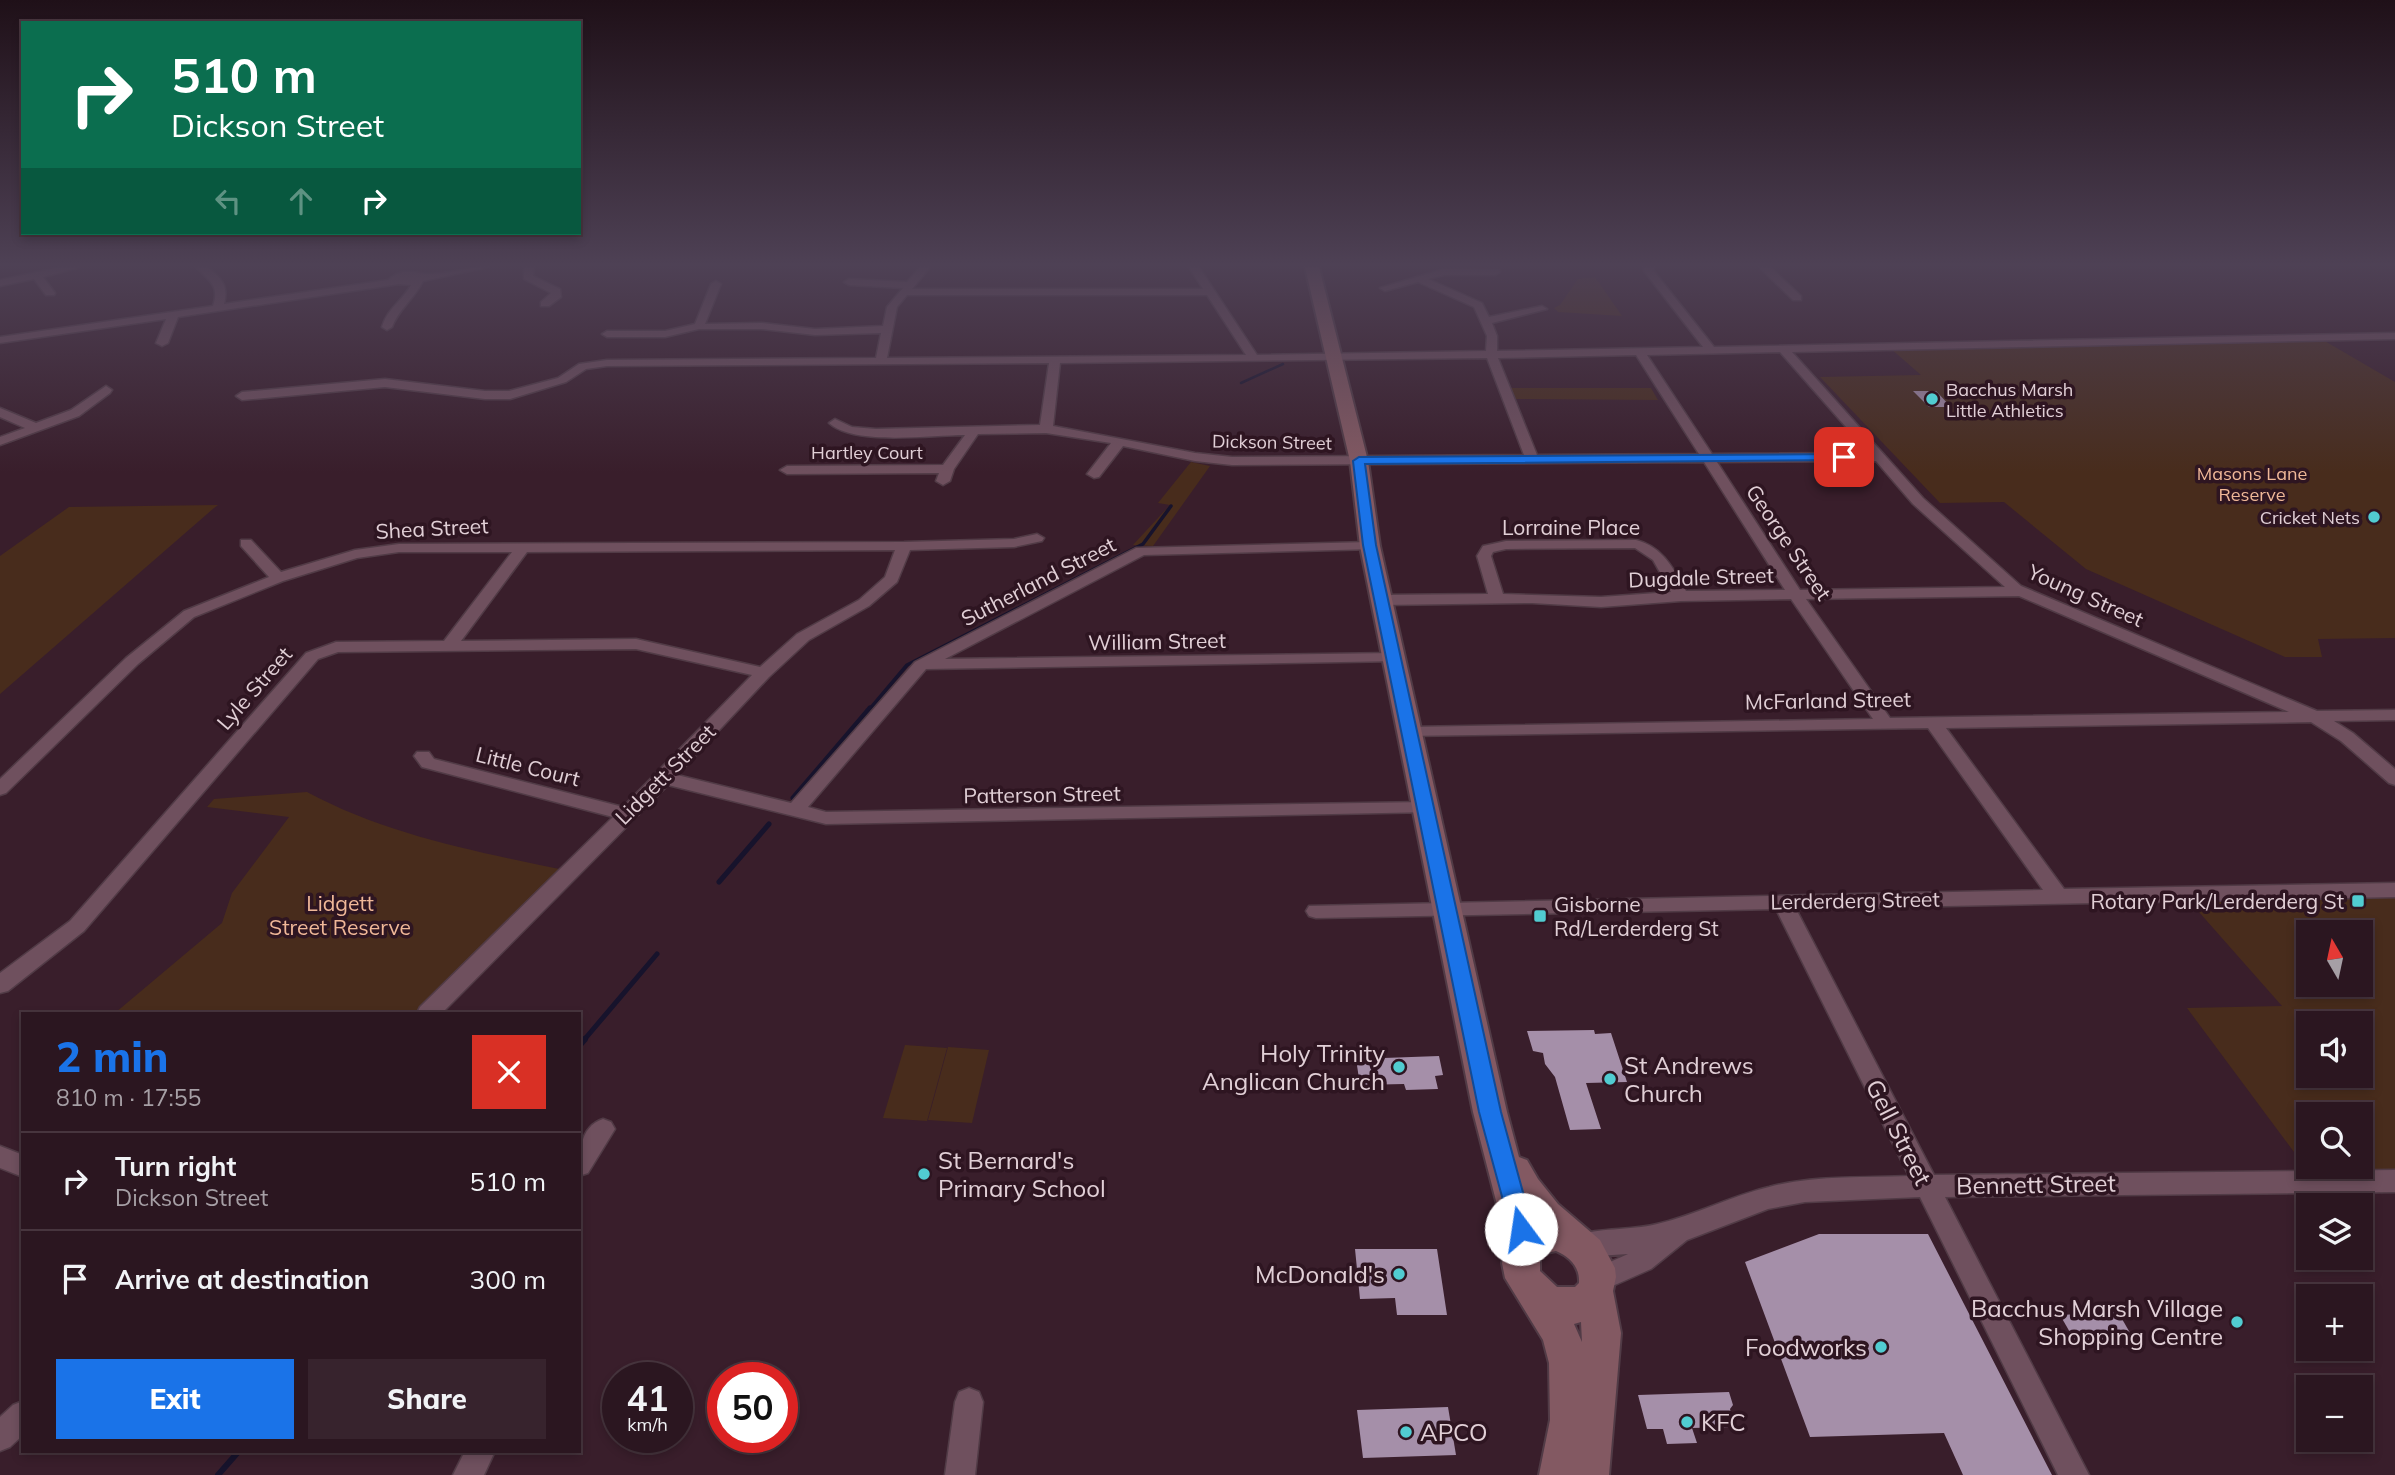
<!DOCTYPE html>
<meta charset="utf-8">
<style>
body{margin:0;font-family:Mulish,sans-serif;background:#37232d;color:#f1f3f6;height:100vh;display:flex;flex-direction:column;font-size:26px;white-space:nowrap}
*{box-sizing:border-box;margin:0}
p{font-size:23px;color:#a69fa5}
.icon{flex:none;width:38px;height:38px;fill:none;stroke:currentColor;stroke-width:2;stroke-linecap:round;stroke-linejoin:round}
.map{position:relative;flex:1;overflow:hidden}
.drawer{position:absolute;left:21px;top:1012px;width:560px;height:441px;display:flex;flex-direction:column;background:#2b1620;border-radius:0px;box-shadow:0 4px 10px #0003,0 0 0 2px #47353e}
.drawer>*{flex:none}
.banner{position:absolute;left:21px;top:21px;width:560px;height:214px;border-radius:0px;box-shadow:0 4px 10px #0003,0 0 0 2px #47353e;background:#0b6e4f;color:#fff;overflow:hidden}
.needle{width:46px;rotate:351deg}
.buttons{position:absolute;left:2296px;top:920px;display:grid;gap:14px}
.buttons a{display:grid;place-items:center;width:77px;height:77px;border-radius:0px;background:#2b1620;box-shadow:0 4px 10px #0003,0 0 0 2px #47353e;font-size:35px}
.speed{position:absolute;left:602px;top:1362px;display:flex;gap:14px;font-size:35px;font-weight:700;text-align:center}
.speed>*{display:grid;place-content:center;width:91px;height:91px;border-radius:50%;background:#2b1620;box-shadow:0 4px 10px #0003,0 0 0 2px #47353e;line-height:1}
.speed small{font-size:18px;font-weight:400}
.speed .limit{border:10px solid #d22;background:#fff;color:#111}
.pin{position:absolute;display:grid;place-items:center;width:60px;height:60px;color:#fff;margin:-30px;border-radius:14px;box-shadow:0 4px 10px #0006}
.me{position:absolute;width:77px;margin:-38px;rotate:346deg;stroke-linejoin:round;filter:drop-shadow(0 0 5px #0008)}
.turn{display:flex;align-items:center;gap:24px;height:147px;padding:0 35px;font-size:32px}
.turn .icon{width:91px;height:91px;stroke-width:2.5}
.turn b{display:block;font-size:49px;line-height:60px}
.lanes{display:flex;align-items:center;height:66px;padding:0 35px;background:#0003;justify-content:center;gap:35px;direction:ltr}
.lanes .off{opacity:.35}
.round{display:grid;place-items:center;flex:none;width:74px;height:74px;border-radius:0px;background:#37232d}
.overview{display:flex;align-items:center;justify-content:space-between;height:119px;padding:0 35px}
h1{font-size:42px;font-weight:800;line-height:52px;color:#1a73e8}
.primary-button{display:flex;gap:14px;margin-top:auto;padding:14px 35px}
.primary-button a{flex:1;height:80px;border-radius:0px;background:#1a73e8;color:#fff;font-size:28px;font-weight:800;line-height:80px;text-align:center}
.primary-button a+a{background:#37232d;color:#f1f3f6}
ul{padding:0;list-style:none}
li{display:flex;align-items:center;gap:21px;height:98px;padding:0 35px;border-top:2px solid #47353e}
li div{flex:1}
li b{display:block;font-size:26px}
li em{font-style:normal}
.map>svg:first-child{display:block}
.green{fill:#482c1c;fill-rule:evenodd}
.lines{fill:none;stroke-linecap:round;stroke-linejoin:round}
.stream-far3{stroke:#17132c;stroke-width:2.5}
.stream-far2{stroke:#17132c;stroke-width:3.5}
.stream-far1{stroke:#17132c;stroke-width:5}
.stream{stroke:#17132c;stroke-width:6}
.building{fill:#a58fa9}
.street-casing{stroke:#513b46;stroke-width:3}
.secondary-casing{stroke:#513b46;stroke-width:4}
.street{fill:#6f505e;fill-rule:evenodd}
.secondary{fill:#835962;fill-rule:evenodd}
.route{fill:#1a73e8;stroke:#114b97;stroke-width:2}
.poi-dot{fill:#51ccd1;stroke:#2e1521;stroke-width:2.5}
.labels{text-anchor:middle;dominant-baseline:central;stroke-width:7;stroke-linejoin:round;paint-order:stroke}
.far-poi-label{font-size:18px;fill:#e1cfd6;stroke:#2e1521;text-anchor:start}
.far-street-label{font-size:18px;fill:#e1cfd6;stroke:#2e1521}
.far-park-label{font-size:18px;fill:#f0b898;stroke:#2e1521}
.street-label{font-size:21px;fill:#e1cfd6;stroke:#2e1521}
.poi-label{font-size:21px;fill:#e1cfd6;stroke:#2e1521;text-anchor:end}
.park-label{font-size:21px;fill:#f0b898;stroke:#2e1521}
.near-poi-label{font-size:24px;fill:#e1cfd6;stroke:#2e1521;text-anchor:end}
.near-street-label{font-size:24px;fill:#e1cfd6;stroke:#2e1521}
</style>
<div class="map">
<svg width="2395" height="1475" viewBox="0 0 2395 1475">
<rect width="100%" height="100%" fill="#391e2b"/>
<!-- green -->
<g class="green">
<path d="M1595 277 1622 316 1558 312 1554 308 1560 305 1578 279Z"/>
<path d="M2323 340 2395 382V638L2318 639 2322 657H2285L2086 569 2004 502 1940 503 1820 377 1921 375 1890 348Z"/>
<path d="M1506 388H1651L1658 400 1510 399Z"/>
<path d="M1191 462 1210 466 1153 546 1133 545 1170 505 1158 503Z"/>
<path d="M218 505 214 508 0 694V556L69 507Z"/>
<path d="M307 792C389 836 479 852 569 871L428 1013H115L222 923 232 893 289 817 207 807 214 799Z"/>
<path d="M2395 895V1186L2320 1187 2187 1008 2282 1006 2191 903ZM2308 933H2361V985H2308ZM2308 1024H2361V1076H2308ZM2308 1115H2361V1167H2308Z"/>
<path d="M905 1045 947 1048 927 1121 883 1118Z"/>
<path d="M948 1047 989 1050 972 1123 928 1120Z"/>
</g>
<g class="lines">
<!-- stream-far3 -->
<path class="stream-far3" d="M1241 383 1283 364"/>
<!-- stream-far2 -->
<path class="stream-far2" d="M869 710 907 665 1143 544 1171 506"/>
<!-- stream-far1 -->
<g class="stream-far1">
<path d="M793 798 870 708"/>
<path d="M719 882 769 824"/>
<path d="M584 1040 657 954"/>
</g>
<!-- stream -->
<g class="stream">
<path d="M579 1046 585 1039"/>
<path d="M218 1475 239 1451"/>
</g>
</g>
<!-- building -->
<g class="building">
<path d="M1913 391H1936L1951 407H1929Z"/>
<path d="M1594 1030 1595 1034 1611 1033 1627 1082 1586 1083 1601 1129 1570 1130 1555 1077 1545 1064 1543 1053 1533 1051 1527 1031Z"/>
<path d="M1439 1056 1443 1075 1435 1076 1438 1089 1406 1090 1404 1084 1360 1085 1356 1059Z"/>
<path d="M1819 1234H1928L2052 1475H1963L1944 1433 1810 1437 1745 1262Z"/>
<path d="M1355 1249H1437L1447 1315H1397L1395 1298 1360 1299Z"/>
<path d="M2118 1312 2133 1338 2075 1341 2060 1315Z"/>
<path d="M1729 1392 1733 1405 1730 1409 1732 1417 1727 1416 1731 1427 1692 1428 1697 1443 1667 1444 1663 1429H1647L1638 1395Z"/>
<path d="M1448 1407 1456 1455 1363 1458 1357 1410Z"/>
</g>
<g class="lines">
<!-- street casing -->
<g class="street-casing">
<g id="street">
<path d="M61 267H80L43 277 55 293 54 295H46L34 279 0 286V280Z"/>
<path d="M196 267H207C221 278 229 285 224 304L388 280C404 266 414 274 430 274 449 274 468 267 488 267L423 281C414 299 398 310 392 327L387 330 382 327C387 309 402 301 411 285L399 284 178 317 168 343 162 346 156 343 166 319 0 343V337L213 306C220 285 209 281 196 267Z"/>
<path d="M524 267H534L533 276 560 289 561 297 549 306H541V302L551 293 524 279Z"/>
<path d="M920 267H930L912 289H1203L1189 267H1199L1257 355 1486 351 1487 336 1474 307 1418 282 1385 291 1380 288 1444 269 1499 270 1500 272 1495 275H1444L1428 279 1482 303 1489 317 1542 306 1547 309 1492 323 1497 336V351L1703 347 1644 271 1643 267H1655L1653 270 1714 347 2395 333V339L1792 352 1923 498 2021 586 2317 711 2395 710V720L2334 721 2353 733 2395 769V785L2389 783 2341 741 2311 722 1946 728 2064 889 2395 883V897L1796 909 1934 1175 2395 1170V1192L1945 1197 2089 1475H2058L1920 1197 1805 1202 1768 1209 1687 1240 1651 1269 1599 1292 1590 1289 1586 1280 1590 1271 1628 1254 1581 1257 1572 1253 1568 1245 1572 1237C1598 1227 1629 1231 1657 1224 1696 1215 1731 1196 1769 1187 1814 1175 1863 1178 1909 1176L1776 909 1316 918 1309 916 1306 911 1309 906 2043 890 1928 728 1404 736 1401 732 1410 727 1873 719 1791 599 1681 601 1601 607 1532 603 1382 605 1374 600 1382 595 1488 594 1477 556 1483 546 1506 541 1636 540C1663 547 1673 568 1686 591L1785 590 1704 462 1232 465 1195 461 1123 446 1099 477 1094 478 1087 474 1111 443 1046 433 978 434 954 469 950 481 943 485 936 481 939 473 787 474 780 470 787 466 943 465 965 435C931 435 854 446 829 423L835 419 852 427 876 429 1040 425 1049 363 607 366 586 369 566 382 510 399H485L385 387 242 400 236 396 242 392 385 379 485 391H509L558 378 579 364 607 360 876 358 881 333 815 335 761 329H699L665 337H607L602 334 607 331H665L695 324 711 284 716 281 721 284 705 324 761 323 815 329 883 326 887 307 903 288 849 285 844 282 849 279 907 282ZM907 295H1207L1246 355 887 358 897 307ZM1780 352 1869 453 1712 454 1647 355ZM1636 355 1699 454 1537 455 1498 358ZM1487 358 1524 455 1232 457 1195 453 1053 426 1060 363ZM1876 461 1913 504 2005 587 1800 590 1717 462ZM1635 548 1653 560 1671 592 1601 597 1503 594 1491 556 1493 552 1506 549ZM2019 596 2289 712 1890 718 1806 599Z"/>
<path d="M1759 267H1770L1801 296V300H1793Z"/>
<path d="M106 386 112 390 110 393 79 416 0 445V437L25 428 0 417V408L36 423 71 410Z"/>
<path d="M1037 534 1044 538 1042 541 1014 547 910 550 897 582 869 606 809 640 769 677 677 775 791 803 915 662 1136 548 1370 542 1377 546 1375 549 1144 555 945 659 1394 653 1402 658 1400 661 926 669 808 807 826 812 1426 802 1433 804 1435 808 1433 812 826 824 668 785 442 1013H417L420 1007 613 817 422 767 414 756 417 752H429L434 759 623 807 752 675 636 649 338 652 318 659 84 931 8 991 0 993V973L70 921 306 653 336 642 444 641 512 552H399L357 558 283 581 194 617 138 664 6 793 0 795V779L126 658 184 611 269 577 241 546V540H251L281 572 355 550 399 544 904 542 1014 539ZM895 550 885 577 859 600 797 634 760 667 636 639 461 641 527 552Z"/>
<path d="M603 1119 611 1122 615 1129 588 1173 579 1176C579 1154 579 1127 603 1119Z"/>
<path d="M0 1146 23 1155V1177L0 1168Z"/>
<path d="M969 1388 979 1392 983 1402 975 1475H945L955 1402 959 1392Z"/>
<path d="M23 1401V1435L10 1447 0 1451V1417L13 1405Z"/>
<path d="M465 1451H495L484 1475H453Z"/>
</g>
</g>
<!-- secondary casing -->
<g class="secondary-casing">
<path id="secondary" d="M1305 267H1319L1368 461 1380 546 1507 1112 1519 1157 1527 1160 1538 1179 1558 1204 1600 1240 1615 1268 1616 1277 1613 1291 1621 1333 1609 1475H1539L1550 1420 1549 1363 1543 1340 1505 1278 1502 1263 1506 1248 1502 1224 1473 1112 1360 546 1350 461ZM1556 1251C1570 1257 1580 1267 1579 1283L1575 1287H1557L1540 1271V1259L1546 1253ZM1581 1322 1582 1342 1574 1324Z"/>
</g>
<!-- street -->
<use href="#street" class="street"/>
<!-- secondary -->
<use href="#secondary" class="secondary"/>
</g>
<!-- sky -->
<linearGradient id="sky" x2="0" y2="1"><stop stop-color="#1f1018"/><stop offset="0.56" stop-color="#4e4155"/><stop offset="1" stop-color="#4e4155" stop-opacity="0"/></linearGradient>
<rect width="2395" height="473" fill="url(#sky)"/>
<!-- route -->
<path class="route" d="M1844 454 1850 457 1848 460 1365 464 1376 545 1501 1112 1533 1229 1529 1237 1521 1240 1513 1237 1479 1112 1363 545 1353 461 1359 457Z"/>
<!-- markers -->
<g class="poi-dot">
<circle cx="1932" cy="399" r="7"/>
<circle cx="2374" cy="517" r="7"/>
<rect x="2351" y="894" width="14" height="14" rx="3.5"/>
<rect x="1533" y="909" width="14" height="14" rx="3.5"/>
<circle cx="1399" cy="1067" r="7"/>
<circle cx="1610" cy="1079" r="7"/>
<circle cx="924" cy="1174" r="7"/>
<circle cx="1399" cy="1274" r="7"/>
<circle cx="2237" cy="1322" r="7"/>
<circle cx="1881" cy="1347" r="7"/>
<circle cx="1687" cy="1422" r="7"/>
<circle cx="1406" cy="1432" r="7"/>
</g>
<g class="labels">
<!-- far-poi labels -->
<g class="far-poi-label">
<text x="1946" y="389">Bacchus Marsh<tspan x="1946" dy="21">Little Athletics</tspan></text>
<text x="2360" y="517" text-anchor="end">Cricket Nets</text>
</g>
<!-- far-street labels -->
<g class="far-street-label">
<text transform="translate(1272 442) rotate(1)">Dickson Street</text>
<text x="867" y="452">Hartley Court</text>
</g>
<!-- far-park labels -->
<g class="far-park-label">
<text x="2252" y="473">Masons Lane<tspan x="2252" dy="21">Reserve</tspan></text>
</g>
<!-- street labels -->
<g class="street-label">
<text x="1571" y="527">Lorraine Place</text>
<text transform="translate(432 528) rotate(-3)">Shea Street</text>
<text transform="translate(1789 542) rotate(56)">George Street</text>
<text transform="translate(1701 577) rotate(-2)">Dugdale Street</text>
<text transform="translate(1038 581) rotate(-27)">Sutherland Street</text>
<text transform="translate(2086 595) rotate(24)">Young Street</text>
<text transform="translate(1157 641) rotate(-1)">William Street</text>
<text transform="translate(254 688) rotate(-49)">Lyle Street</text>
<text transform="translate(1828 700) rotate(-1)">McFarland Street</text>
<text transform="translate(528 766) rotate(14)">Little Court</text>
<text transform="translate(665 774) rotate(-45)">Lidgett Street</text>
<text transform="translate(1042 794) rotate(-1)">Patterson Street</text>
<text transform="translate(1855 900) rotate(-1)">Lerderderg Street</text>
</g>
<!-- poi labels -->
<g class="poi-label">
<text x="2344" y="901">Rotary Park/Lerderderg St</text>
<text x="1554" y="904" text-anchor="start">Gisborne<tspan x="1554" dy="24">Rd/Lerderderg St</tspan></text>
</g>
<!-- park labels -->
<g class="park-label">
<text x="340" y="903">Lidgett<tspan x="340" dy="24">Street Reserve</tspan></text>
</g>
<!-- near-poi labels -->
<g class="near-poi-label">
<text x="1385" y="1053">Holy Trinity<tspan x="1385" dy="28">Anglican Church</tspan></text>
<text x="1624" y="1065" text-anchor="start">St Andrews<tspan x="1624" dy="28">Church</tspan></text>
<text x="938" y="1160" text-anchor="start">St Bernard's<tspan x="938" dy="28">Primary School</tspan></text>
<text x="1385" y="1274">McDonald's</text>
<text x="2223" y="1308">Bacchus Marsh Village<tspan x="2223" dy="28">Shopping Centre</tspan></text>
<text x="1867" y="1347">Foodworks</text>
<text x="1701" y="1422" text-anchor="start">KFC</text>
<text x="1420" y="1432" text-anchor="start">APCO</text>
</g>
<!-- near-street labels -->
<g class="near-street-label">
<text transform="translate(1899 1132) rotate(63)">Gell Street</text>
<text transform="translate(2036 1184) rotate(-1)">Bennett Street</text>
</g>
</g>
</svg>
<div class="buttons">
<a><svg class="needle" viewBox="-14 -14 28 28"><path d="M0-13l5 13h-10z" fill="#e53935"/><path d="M0 13l5-13h-10z" fill="#a69fa5"/></svg></a>
<a><svg class="icon" aria-label="sound" viewBox="0 0 24 24"><path d="M4 9h4l5-4v14l-5-4H4zM17 9q2 3 0 6"/></svg></a>
<a><svg class="icon" aria-label="search" viewBox="0 0 24 24"><circle cx="10" cy="10" r="6"/><path d="M15 15l6 6"/></svg></a>
<a><svg class="icon" aria-label="layers" viewBox="0 0 24 24"><path d="M12 4l9 5-9 5-9-5zM3 14l9 5 9-5"/></svg></a>
<a>+</a>
<a>−</a>
</div>
<div class="speed"><div>41<small>km/h</small></div><div class="limit">50</div></div>
<div class="pin" style="left:1844px;top:457px;background:#d93025"><svg class="icon" aria-label="arrive" viewBox="0 0 24 24"><path d="M6 21V4h12l-3 4 3 4H6"/></svg></div>
<svg class="me" style="left:1521px;top:1229px" viewBox="-20 -20 40 40"><circle r="19" fill="#fff"/><path d="M0-13L10 11 0 6-10 11z" fill="#1a73e8"/></svg>
<div class="banner">
<div class="turn"><svg class="icon" aria-label="right" viewBox="0 0 24 24"><path d="M7 20v-9h11M14 6l5 5-5 5"/></svg><div><b>510 m</b>Dickson Street</div></div>
<div class="lanes"><svg class="icon off" aria-label="left" viewBox="0 0 24 24"><path d="M17 20v-9H6M10 6l-5 5 5 5"/></svg><svg class="icon off" aria-label="ahead" viewBox="0 0 24 24"><path d="M12 20V5M6 11l6-6 6 6"/></svg><svg class="icon" aria-label="right" viewBox="0 0 24 24"><path d="M7 20v-9h11M14 6l5 5-5 5"/></svg></div>
</div>
<section class="drawer">
<div class="overview"><div><h1>2 min</h1><p>810 m · 17:55</p></div><a class="round" style="background:#d93025;color:#fff"><svg class="icon" aria-label="close" viewBox="0 0 24 24"><path d="M6 6l12 12M18 6L6 18"/></svg></a></div>
<ul>
<li><svg class="icon" aria-label="right" viewBox="0 0 24 24"><path d="M7 20v-9h11M14 6l5 5-5 5"/></svg><div><b>Turn right</b><p>Dickson Street</p></div><em>510 m</em></li>
<li><svg class="icon" aria-label="arrive" viewBox="0 0 24 24"><path d="M6 21V4h12l-3 4 3 4H6"/></svg><div><b>Arrive at destination</b></div><em>300 m</em></li>
</ul>
<div class="primary-button"><a>Exit</a><a>Share</a></div>
</section>
</div>
